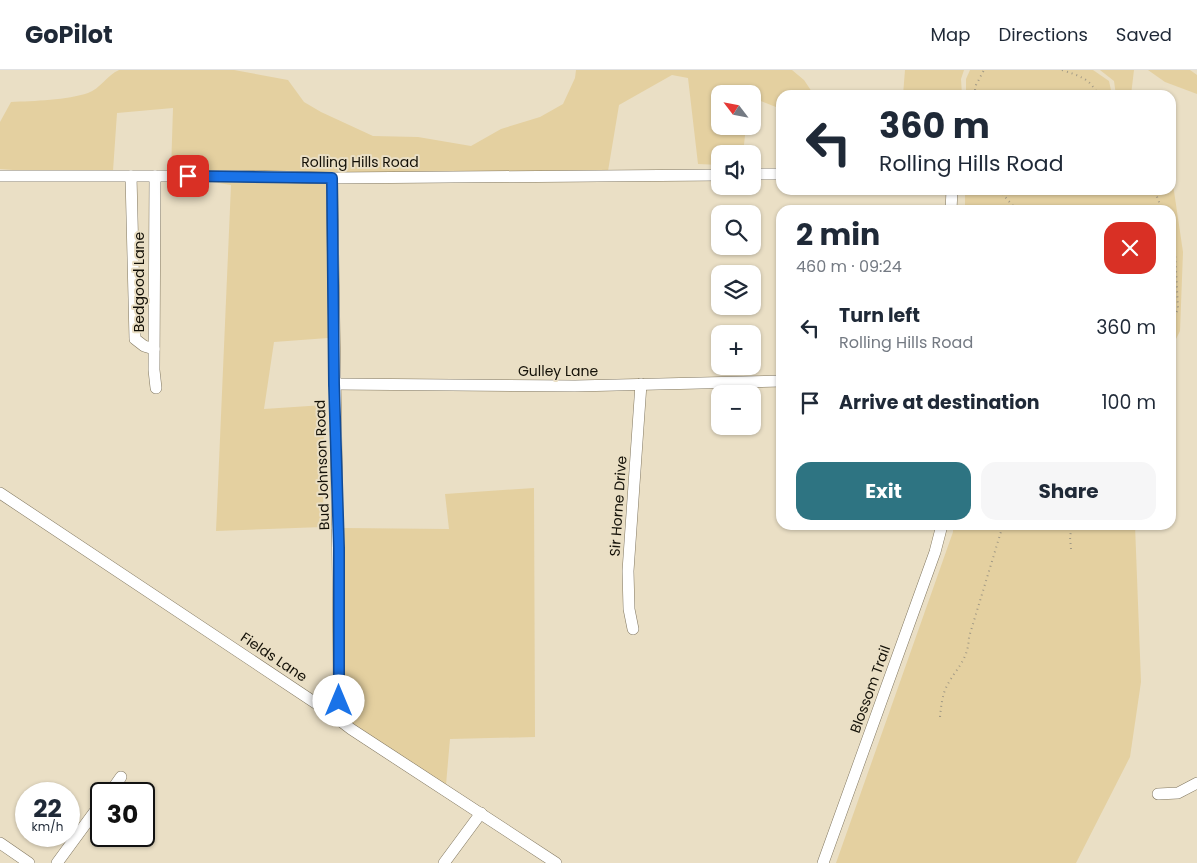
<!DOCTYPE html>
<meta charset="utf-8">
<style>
body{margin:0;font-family:Poppins,sans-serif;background:#f6f6f7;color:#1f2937;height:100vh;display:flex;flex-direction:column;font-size:19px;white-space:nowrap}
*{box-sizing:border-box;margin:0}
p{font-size:16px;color:#747a83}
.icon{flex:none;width:28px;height:28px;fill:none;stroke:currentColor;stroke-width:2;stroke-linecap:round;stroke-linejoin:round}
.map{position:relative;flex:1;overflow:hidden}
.panel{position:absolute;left:776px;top:135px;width:400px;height:325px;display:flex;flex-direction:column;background:#fff;border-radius:15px;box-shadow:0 1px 4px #0004}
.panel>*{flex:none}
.guide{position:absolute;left:776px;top:20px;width:400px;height:105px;border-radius:15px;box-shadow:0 1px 4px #0004;background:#fff;color:#1f2937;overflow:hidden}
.needle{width:32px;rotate:302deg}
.tools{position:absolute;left:711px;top:15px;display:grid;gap:10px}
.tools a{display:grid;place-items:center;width:50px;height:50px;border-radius:10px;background:#fff;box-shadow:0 1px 4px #0004;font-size:25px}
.speed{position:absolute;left:15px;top:712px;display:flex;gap:10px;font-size:25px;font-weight:700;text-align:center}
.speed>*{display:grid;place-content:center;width:65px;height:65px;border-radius:50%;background:#fff;box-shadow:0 1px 4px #0004;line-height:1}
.speed small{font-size:12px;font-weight:400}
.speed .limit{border:2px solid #111;border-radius:8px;background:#fff;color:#111}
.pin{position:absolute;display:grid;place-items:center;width:42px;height:42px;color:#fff;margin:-21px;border-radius:10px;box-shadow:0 2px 8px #0006}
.me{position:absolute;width:55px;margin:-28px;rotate:0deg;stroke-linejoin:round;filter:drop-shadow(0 0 4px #0008)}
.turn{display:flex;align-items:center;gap:18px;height:105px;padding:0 20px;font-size:22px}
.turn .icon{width:65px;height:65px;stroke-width:2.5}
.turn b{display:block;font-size:35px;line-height:42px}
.round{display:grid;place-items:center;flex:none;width:52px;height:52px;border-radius:15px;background:#f6f6f7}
.overview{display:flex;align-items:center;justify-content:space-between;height:85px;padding:0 20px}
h1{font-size:30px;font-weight:700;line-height:38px}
.action{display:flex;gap:10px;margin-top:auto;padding:10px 20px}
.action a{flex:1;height:58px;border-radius:15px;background:#2e7482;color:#fff;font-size:20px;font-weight:700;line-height:58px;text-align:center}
.action a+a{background:#f6f6f7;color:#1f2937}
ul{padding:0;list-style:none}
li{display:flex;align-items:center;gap:15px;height:75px;padding:0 20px}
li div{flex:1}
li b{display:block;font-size:19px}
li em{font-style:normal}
header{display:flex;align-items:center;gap:30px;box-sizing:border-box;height:70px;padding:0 25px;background:#fff;border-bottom:1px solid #e0e1e3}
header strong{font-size:24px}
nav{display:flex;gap:28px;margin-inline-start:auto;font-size:18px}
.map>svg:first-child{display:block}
.green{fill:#e4d0a0}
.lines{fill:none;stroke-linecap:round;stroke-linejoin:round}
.street-casing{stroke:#817760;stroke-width:12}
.path{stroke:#a19985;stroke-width:2;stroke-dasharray:1 4;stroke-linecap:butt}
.street{stroke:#fff;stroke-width:11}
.route-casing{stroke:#114b97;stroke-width:12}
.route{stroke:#1a73e8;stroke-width:9}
.labels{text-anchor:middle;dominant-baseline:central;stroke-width:4;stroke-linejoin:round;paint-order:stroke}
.street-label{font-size:14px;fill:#131007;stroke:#eadfc5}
</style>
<header>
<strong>GoPilot</strong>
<nav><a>Map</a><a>Directions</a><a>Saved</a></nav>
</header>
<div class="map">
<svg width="1197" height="793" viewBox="0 0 1197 793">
<rect width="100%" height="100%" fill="#eadfc5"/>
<!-- green -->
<g class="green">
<path d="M119 0H234L288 10 304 32 321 42 373 66 418 67 471 76 501 59 540 47 563 34 575 8 576 0H792L804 10 814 25H781V39L753 28 752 24H720V56H746L743 84H720V95L698 94 688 8 672 5 619 35 608 101 331 103 171 101 173 38 117 43 113 101H26L0 99V52L11 32C33 31 68 30 88 23 100 19 107 5 119 0Z"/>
<path d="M905 0H964L961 9 962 25H903Z"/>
<path d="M970 0H1093L1109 11 1112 25H966V9Z"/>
<path d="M1100 0H1134L1131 25H1116L1114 11Z"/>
<path d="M1148 0H1190L1197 5V24L1165 12Z"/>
<path d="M1171 101 1183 182 1180 261 1171 279V140H965V120H1171Z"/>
<path d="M206 111 326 113 328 268 274 272 264 339 324 335 323 457 216 461 231 115Z"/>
<path d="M534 418 535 667 450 669 446 715 345 648 344 458 449 459 445 424Z"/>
<path d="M953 455H1135L1141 612 1130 687 1076 793H836L953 462Z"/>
</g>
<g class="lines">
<!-- street casing -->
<g class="street-casing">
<g id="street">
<path d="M752 104H781"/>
<path d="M0 106H238L332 108 720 105"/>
<path d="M131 106 135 269 144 276 154 279"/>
<path d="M155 106 154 300 156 318"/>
<path d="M332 108C334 289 339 469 339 650"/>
<path d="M951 140 952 120"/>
<path d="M334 314 575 316 781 311"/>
<path d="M0 423 329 642 351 659 556 793"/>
<path d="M633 559 629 539 628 501 641 314"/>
<path d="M109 724 121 707"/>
<path d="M1158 724 1178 723 1197 713"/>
<path d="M0 773 29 793"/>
<path d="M57 793 101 733"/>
<path d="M444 793 481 743"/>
<path d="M823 793 935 482 942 455"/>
</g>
</g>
<!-- path -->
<g class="path">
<path d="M1062 0C1079 6 1090 8 1098 25"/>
<path d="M974 25 976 15 984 0"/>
<path d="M999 120 1014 137"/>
<path d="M1150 120 1156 124 1162 140"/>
<path d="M1171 167 1175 181 1178 239 1171 254"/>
<path d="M1071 479 1070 467 1072 455"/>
<path d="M940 647C941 637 942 628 945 620 954 599 968 593 969 567L1003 455"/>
</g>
<!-- street -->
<use href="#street" class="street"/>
</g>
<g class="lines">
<!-- route casing -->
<g class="route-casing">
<path id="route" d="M188 106 332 108 334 314 339 478V631"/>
</g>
<!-- route -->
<use href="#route" class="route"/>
</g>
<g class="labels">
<!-- street labels -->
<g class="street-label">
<text x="360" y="92">Rolling Hills Road</text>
<text transform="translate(139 212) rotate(-90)">Bedgood Lane</text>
<text x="558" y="301">Gulley Lane</text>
<text transform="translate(322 395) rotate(-92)">Bud Johnson Road</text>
<text transform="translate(618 436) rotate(-86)">Sir Horne Drive</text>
<text transform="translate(274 587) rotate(34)">Fields Lane</text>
<text transform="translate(870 619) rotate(-70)">Blossom Trail</text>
</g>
</g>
</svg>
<div class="tools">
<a><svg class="needle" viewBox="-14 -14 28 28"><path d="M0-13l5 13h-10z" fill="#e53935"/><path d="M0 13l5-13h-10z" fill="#747a83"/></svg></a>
<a><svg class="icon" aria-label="sound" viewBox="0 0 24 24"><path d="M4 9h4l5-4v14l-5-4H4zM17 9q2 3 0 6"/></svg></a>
<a><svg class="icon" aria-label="search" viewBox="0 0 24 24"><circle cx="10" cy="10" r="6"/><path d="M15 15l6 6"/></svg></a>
<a><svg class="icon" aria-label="layers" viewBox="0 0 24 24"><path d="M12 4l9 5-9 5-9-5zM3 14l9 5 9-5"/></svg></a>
<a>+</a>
<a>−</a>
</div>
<div class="speed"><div>22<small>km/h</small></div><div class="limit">30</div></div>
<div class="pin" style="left:188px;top:106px;background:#d93025"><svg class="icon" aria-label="arrive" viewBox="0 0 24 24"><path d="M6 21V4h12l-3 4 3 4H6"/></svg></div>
<svg class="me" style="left:339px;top:631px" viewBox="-20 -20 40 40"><circle r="19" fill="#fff"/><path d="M0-13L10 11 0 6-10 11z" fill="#1a73e8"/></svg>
<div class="guide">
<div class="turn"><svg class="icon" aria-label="left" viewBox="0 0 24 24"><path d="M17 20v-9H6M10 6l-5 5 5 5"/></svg><div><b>360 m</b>Rolling Hills Road</div></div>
</div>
<section class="panel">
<div class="overview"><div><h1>2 min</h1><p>460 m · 09:24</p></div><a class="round" style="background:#d93025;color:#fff"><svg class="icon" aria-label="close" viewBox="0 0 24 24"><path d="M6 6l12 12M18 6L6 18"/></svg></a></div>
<ul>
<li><svg class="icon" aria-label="left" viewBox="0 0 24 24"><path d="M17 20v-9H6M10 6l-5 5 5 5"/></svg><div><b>Turn left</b><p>Rolling Hills Road</p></div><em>360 m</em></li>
<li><svg class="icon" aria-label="arrive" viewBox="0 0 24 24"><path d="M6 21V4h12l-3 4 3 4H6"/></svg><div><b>Arrive at destination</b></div><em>100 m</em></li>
</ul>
<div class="action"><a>Exit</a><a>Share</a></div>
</section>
</div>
